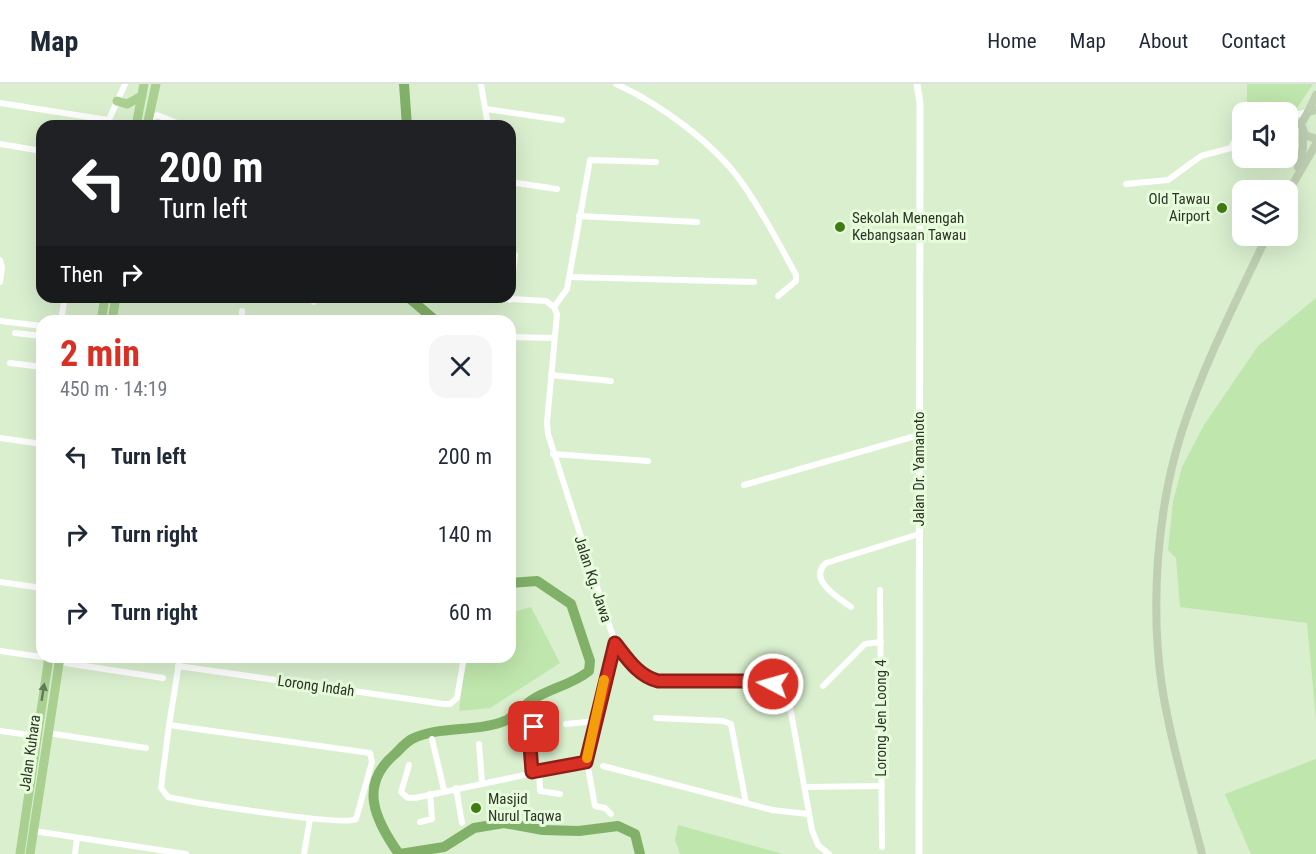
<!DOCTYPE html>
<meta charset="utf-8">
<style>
body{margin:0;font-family:"Roboto Condensed",sans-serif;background:#f6f6f7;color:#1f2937;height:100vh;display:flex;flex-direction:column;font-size:22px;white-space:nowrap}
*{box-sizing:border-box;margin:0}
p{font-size:20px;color:#747a83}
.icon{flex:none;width:33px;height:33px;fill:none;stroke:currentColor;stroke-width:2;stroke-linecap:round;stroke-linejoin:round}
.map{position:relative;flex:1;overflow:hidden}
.sheet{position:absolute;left:36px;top:231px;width:480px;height:348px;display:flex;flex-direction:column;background:#fff;border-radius:18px;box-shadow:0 6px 24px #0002}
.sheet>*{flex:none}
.banner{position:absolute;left:36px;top:36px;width:480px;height:183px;border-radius:18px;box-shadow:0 6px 24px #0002;background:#202124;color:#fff;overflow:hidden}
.fabs{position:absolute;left:1232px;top:18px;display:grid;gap:12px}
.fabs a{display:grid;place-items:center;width:66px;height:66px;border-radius:12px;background:#fff;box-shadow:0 6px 24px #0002;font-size:30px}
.pin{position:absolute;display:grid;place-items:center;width:51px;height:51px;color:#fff;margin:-26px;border-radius:12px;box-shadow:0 3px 9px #0006}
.me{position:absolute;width:66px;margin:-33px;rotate:276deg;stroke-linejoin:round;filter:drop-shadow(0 0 4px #0008)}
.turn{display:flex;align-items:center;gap:21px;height:126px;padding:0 24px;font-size:27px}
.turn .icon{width:78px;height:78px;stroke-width:2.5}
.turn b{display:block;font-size:42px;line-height:51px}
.then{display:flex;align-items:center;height:57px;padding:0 24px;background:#0003;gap:12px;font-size:22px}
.round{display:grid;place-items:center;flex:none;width:63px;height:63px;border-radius:18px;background:#f6f6f7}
.summary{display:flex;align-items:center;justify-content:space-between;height:102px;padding:0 24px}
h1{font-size:36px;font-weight:700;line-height:45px;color:#d93025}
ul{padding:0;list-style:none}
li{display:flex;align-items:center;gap:18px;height:78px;padding:0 24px}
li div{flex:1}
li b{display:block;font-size:22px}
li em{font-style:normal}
header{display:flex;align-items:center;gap:36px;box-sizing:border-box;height:84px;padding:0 30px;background:#fff;border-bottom:2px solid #e0e1e3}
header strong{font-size:28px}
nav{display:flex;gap:33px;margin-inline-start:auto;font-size:21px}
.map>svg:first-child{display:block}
.green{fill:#bfe6ac}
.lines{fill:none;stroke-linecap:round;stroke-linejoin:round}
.river{stroke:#81b068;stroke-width:10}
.minor{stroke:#fff;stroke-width:6}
.tertiary{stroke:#fff;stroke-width:7}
.secondary{stroke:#becfb2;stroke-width:8}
.primary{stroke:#a9cf91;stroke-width:9}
.oneway{fill:#657a58}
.route-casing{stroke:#8d1f18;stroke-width:15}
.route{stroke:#d93025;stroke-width:10}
.slow{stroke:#f59e0b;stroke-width:10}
.poi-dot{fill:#417b12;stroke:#e6fcdb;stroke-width:2}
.labels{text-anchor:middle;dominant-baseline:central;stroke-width:6;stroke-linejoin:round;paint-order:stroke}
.poi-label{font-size:15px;fill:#2d3529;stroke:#e6fcdb;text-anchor:start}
.street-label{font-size:15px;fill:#2d3529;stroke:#e6fcdb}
</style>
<header>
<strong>Map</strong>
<nav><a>Home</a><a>Map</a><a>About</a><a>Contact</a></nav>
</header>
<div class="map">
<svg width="1316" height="770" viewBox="0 0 1316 770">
<rect width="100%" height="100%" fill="#d9efce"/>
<!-- green -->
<g class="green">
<path d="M1247 0H1313L1297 24 1273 28H1247Z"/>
<path d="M1316 214V635L1307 539 1180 523 1176 474 1168 466 1173 418 1182 383 1204 341 1258 262Z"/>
<path d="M531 523 560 579 490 624 459 627 465 573H510V529Z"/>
<path d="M1316 675V770H1251L1225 710Z"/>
<path d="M678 741 783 770H680L675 756Z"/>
</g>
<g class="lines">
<!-- river -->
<g class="river">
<path d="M404 0 407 42"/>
<path d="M408 213 436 237"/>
<path d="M399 770C375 736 358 701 395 670 400 665 406 658 412 655 439 641 478 649 507 636 516 631 523 622 532 616 550 604 572 601 589 587L590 577 571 520 537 497 510 499"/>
<path d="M400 770 444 763 474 744 504 739 543 746 579 747 618 742 635 750 640 770"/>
</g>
<!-- minor -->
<g class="minor">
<path d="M481 0 488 42"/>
<path d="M616 0C659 19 715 60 742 99 763 128 779 160 796 191V197L778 212"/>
<path d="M0 19 108 36"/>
<path d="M486 25 562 36"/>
<path d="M1287 33 1308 28"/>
<path d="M149 35 157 31 185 42"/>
<path d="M1287 36 1302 44"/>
<path d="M106 42 125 0"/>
<path d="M0 60 42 67"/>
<path d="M510 98 557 105"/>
<path d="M1126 100 1168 96 1201 72 1231 64 1242 43"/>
<path d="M579 132 697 138"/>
<path d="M0 176 2 183 0 198"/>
<path d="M570 193 754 198"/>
<path d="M461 213H478"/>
<path d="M481 213 546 217 554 223 557 230 547 338 548 350 615 559C627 574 638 592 658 597H753L780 604 789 617 812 746 818 761 829 770"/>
<path d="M510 216 515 171"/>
<path d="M314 218 315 213"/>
<path d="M554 223 567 205 590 76 656 78"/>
<path d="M0 237 42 242"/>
<path d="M61 237 65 213"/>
<path d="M242 237V227"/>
<path d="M15 249 42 252"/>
<path d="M510 253 554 254"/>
<path d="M10 279 42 283"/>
<path d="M551 291 611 297"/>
<path d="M0 354 42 360"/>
<path d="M553 370 648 377"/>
<path d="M744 401 919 351"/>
<path d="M0 498 42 504"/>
<path d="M880 506 882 763"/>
<path d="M851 523C839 514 807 496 826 479L919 450"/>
<path d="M0 567 42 573"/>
<path d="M59 578 163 594"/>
<path d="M178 582 444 620H450L457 614 464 573"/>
<path d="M823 602 865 560 881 558"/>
<path d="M656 634 723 637 731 640 746 719"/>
<path d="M566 640 596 637"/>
<path d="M169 641 370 669 372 678 356 735C345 743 190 718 168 713L161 704Z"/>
<path d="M169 641 180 573"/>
<path d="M0 647 37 652"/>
<path d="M48 649 146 664"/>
<path d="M432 655 444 706"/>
<path d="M479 660 482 698"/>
<path d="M409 681 401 708 408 714H415L587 678"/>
<path d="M603 682 772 726 808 730"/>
<path d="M539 687 540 707 560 710"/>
<path d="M532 688 530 661 534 654 533 643"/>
<path d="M804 703 882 702"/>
<path d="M456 704 462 739"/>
<path d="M611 730 605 724 595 722 587 678 615 559"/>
<path d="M420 738 432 735 430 710"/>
<path d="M34 747 186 770"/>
<path d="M75 770 77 754"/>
<path d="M304 770 310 735"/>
</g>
<!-- tertiary -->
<path class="tertiary" d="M917 0 920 20 919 770"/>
<!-- secondary -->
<g class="secondary">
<path d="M1316 26 1308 28 1301 40 1305 51 1316 55"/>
<path d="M1308 28 1316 11"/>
<path d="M1298 83 1303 64V46"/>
<path d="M1287 110 1316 60"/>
<path d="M1202 770C1188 715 1171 659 1162 603 1150 521 1157 425 1182 347 1204 280 1237 215 1267 152"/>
</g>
<!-- primary -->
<g class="primary">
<path d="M117 17 127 20 142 12"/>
<path d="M136 42 144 0"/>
<path d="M147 42 156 0"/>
<path d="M101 237 105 213"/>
<path d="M112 237 116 213"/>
<path d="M20 770 49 573"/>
<path d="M30 770 60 573"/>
</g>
</g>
<!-- one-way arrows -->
<defs><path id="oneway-solid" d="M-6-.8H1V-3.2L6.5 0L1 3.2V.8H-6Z" transform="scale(1.5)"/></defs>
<use class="oneway" href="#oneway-solid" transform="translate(43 608) rotate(-81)"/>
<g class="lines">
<!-- route casing -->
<g class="route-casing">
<path id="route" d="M534 643V654L530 661 532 688 586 678 615 559C627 574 638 592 658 597H753L773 600"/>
</g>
<!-- route -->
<use href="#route" class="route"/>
<!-- slow -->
<path class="slow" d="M587 674 604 596"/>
</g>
<!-- markers -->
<g class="poi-dot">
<circle cx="1222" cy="124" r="6"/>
<circle cx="840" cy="143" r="6"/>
<circle cx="476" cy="724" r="6"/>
</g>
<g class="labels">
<!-- poi labels -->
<g class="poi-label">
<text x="1210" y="115" text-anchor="end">Old Tawau<tspan x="1210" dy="17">Airport</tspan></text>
<text x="852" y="134">Sekolah Menengah<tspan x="852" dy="17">Kebangsaan Tawau</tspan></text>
<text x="488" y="715">Masjid<tspan x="488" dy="17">Nurul Taqwa</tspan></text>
</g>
<!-- street labels -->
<g class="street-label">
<text transform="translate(919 385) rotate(-90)">Jalan Dr. Yamanoto</text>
<text transform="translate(593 495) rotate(72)">Jalan Kg. Jawa</text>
<text transform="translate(316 602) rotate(8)">Lorong Indah</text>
<text transform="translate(881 634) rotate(-90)">Lorong Jen Loong 4</text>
<text transform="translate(30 669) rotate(-82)">Jalan Kuhara</text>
</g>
</g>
</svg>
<div class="fabs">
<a><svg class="icon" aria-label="sound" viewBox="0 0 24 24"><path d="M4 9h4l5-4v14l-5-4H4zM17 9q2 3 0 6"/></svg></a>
<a><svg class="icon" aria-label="layers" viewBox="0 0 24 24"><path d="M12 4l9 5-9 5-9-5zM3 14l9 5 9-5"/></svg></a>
</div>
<div class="pin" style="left:534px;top:643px;background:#d93025"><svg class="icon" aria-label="arrive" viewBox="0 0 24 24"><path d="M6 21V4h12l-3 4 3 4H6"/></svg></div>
<svg class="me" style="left:773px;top:600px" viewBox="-20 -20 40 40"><circle r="17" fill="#d93025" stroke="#fff" stroke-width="3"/><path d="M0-11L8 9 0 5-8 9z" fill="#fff"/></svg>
<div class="banner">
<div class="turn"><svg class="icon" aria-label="left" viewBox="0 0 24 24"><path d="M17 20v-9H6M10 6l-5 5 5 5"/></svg><div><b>200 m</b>Turn left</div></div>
<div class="then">Then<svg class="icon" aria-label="right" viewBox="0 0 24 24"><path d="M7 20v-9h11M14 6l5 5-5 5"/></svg></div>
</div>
<section class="sheet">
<div class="summary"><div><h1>2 min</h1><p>450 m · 14:19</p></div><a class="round"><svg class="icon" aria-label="close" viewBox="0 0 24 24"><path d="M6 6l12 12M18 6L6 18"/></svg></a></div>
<ul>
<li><svg class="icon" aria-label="left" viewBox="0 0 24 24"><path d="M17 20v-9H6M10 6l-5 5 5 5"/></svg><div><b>Turn left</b></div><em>200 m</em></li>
<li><svg class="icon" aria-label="right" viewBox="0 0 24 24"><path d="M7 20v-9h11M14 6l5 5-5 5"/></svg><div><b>Turn right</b></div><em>140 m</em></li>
<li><svg class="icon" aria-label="right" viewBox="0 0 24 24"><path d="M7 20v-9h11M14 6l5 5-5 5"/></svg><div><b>Turn right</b></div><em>60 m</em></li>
</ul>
</section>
</div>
